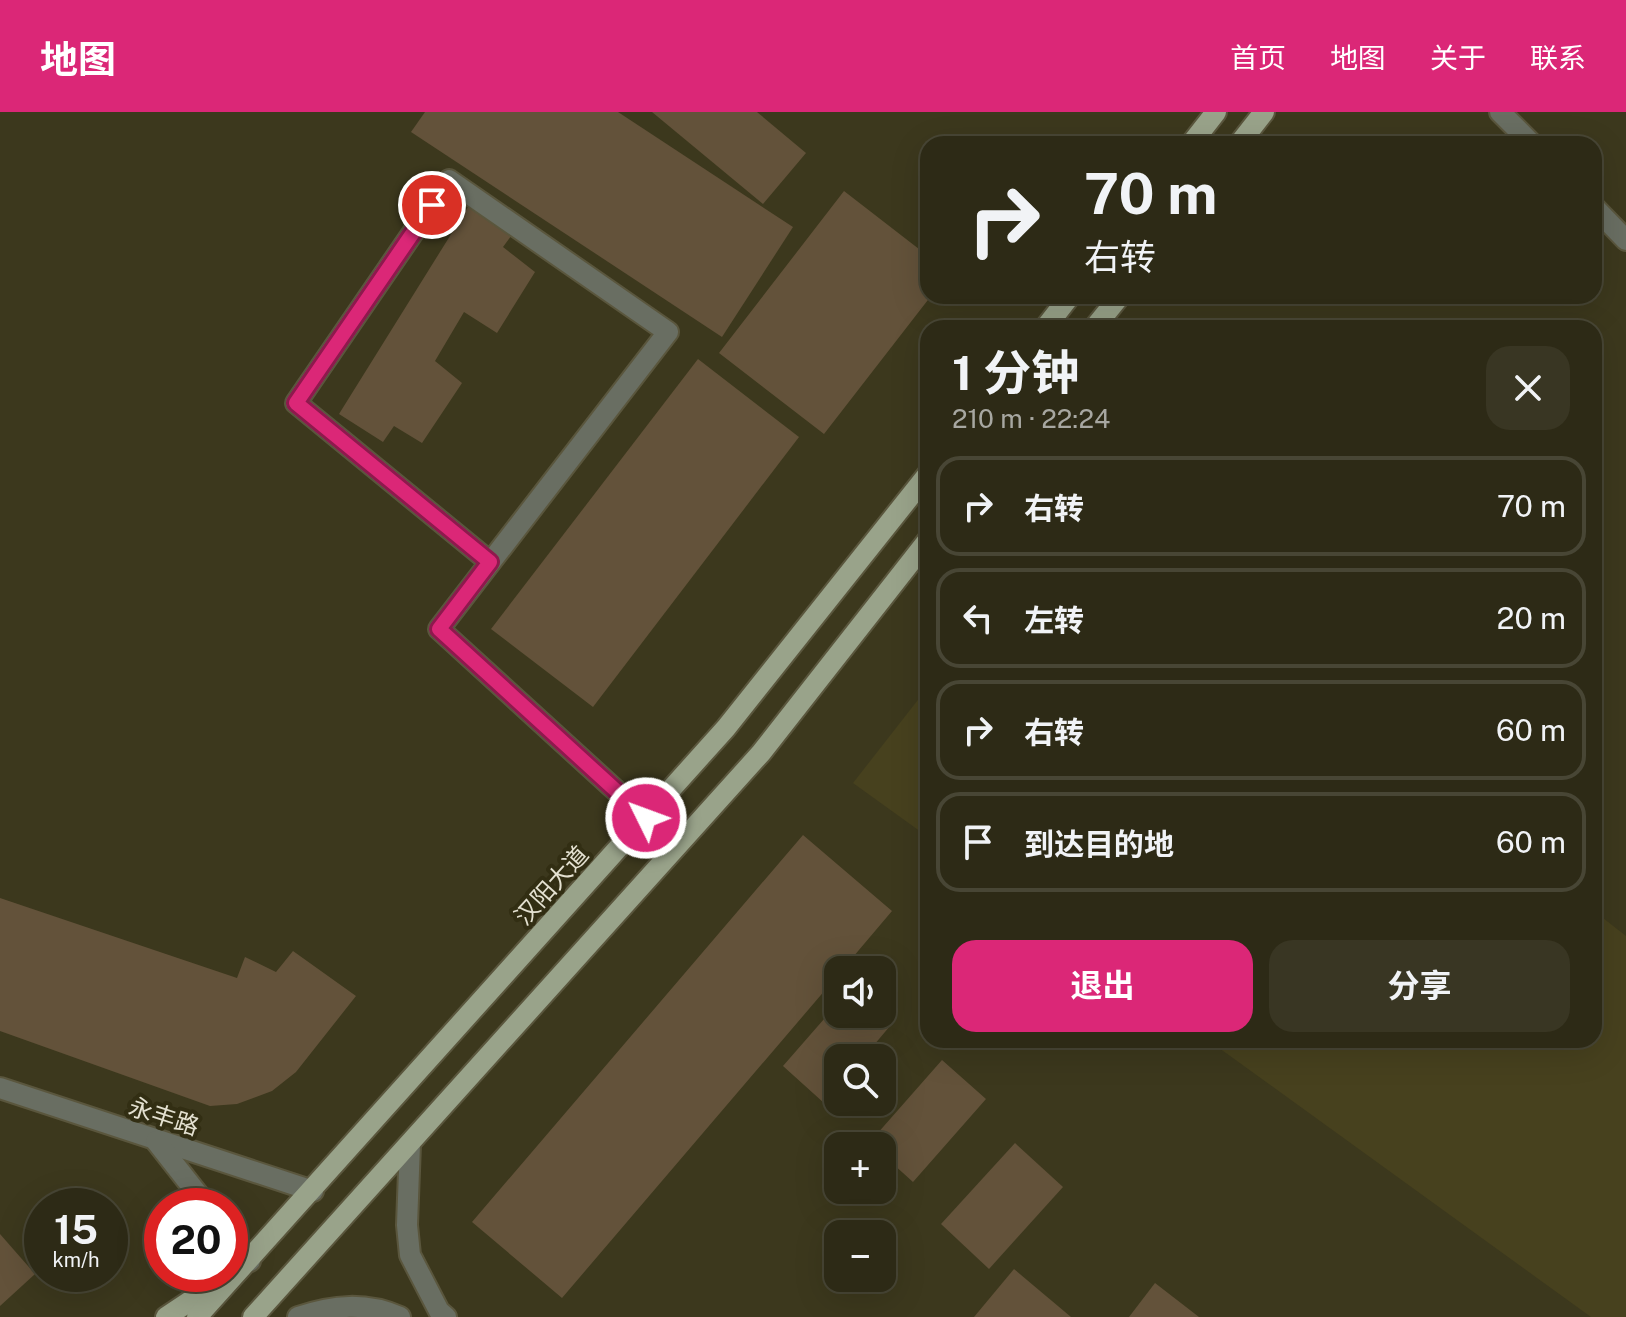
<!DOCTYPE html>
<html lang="zh">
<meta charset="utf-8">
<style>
body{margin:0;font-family:"Public Sans","Noto Sans SC",sans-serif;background:#393623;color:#f1f3f6;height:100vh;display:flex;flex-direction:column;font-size:30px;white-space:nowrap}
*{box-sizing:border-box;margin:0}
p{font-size:26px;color:#a7a7a1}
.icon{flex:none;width:44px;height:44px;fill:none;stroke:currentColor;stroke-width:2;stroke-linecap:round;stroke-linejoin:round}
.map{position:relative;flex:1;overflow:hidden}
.sheet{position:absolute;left:920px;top:208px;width:682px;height:728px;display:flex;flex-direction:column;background:#2d2a16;border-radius:24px;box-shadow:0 8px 32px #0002,0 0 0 2px #484635}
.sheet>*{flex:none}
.hud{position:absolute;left:920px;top:24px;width:682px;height:168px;border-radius:24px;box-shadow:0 8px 32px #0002,0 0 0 2px #484635;background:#2d2a16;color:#f1f3f6;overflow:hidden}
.tools{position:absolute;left:824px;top:844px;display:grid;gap:16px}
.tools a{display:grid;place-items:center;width:72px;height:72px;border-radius:16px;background:#2d2a16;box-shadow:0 8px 32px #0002,0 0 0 2px #484635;font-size:40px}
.speed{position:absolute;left:24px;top:1076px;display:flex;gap:16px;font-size:40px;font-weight:700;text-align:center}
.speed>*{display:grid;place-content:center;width:104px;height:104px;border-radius:50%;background:#2d2a16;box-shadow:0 8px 32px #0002,0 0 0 2px #484635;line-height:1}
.speed small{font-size:20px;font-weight:400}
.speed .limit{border:12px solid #d22;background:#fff;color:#111}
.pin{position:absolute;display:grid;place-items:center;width:68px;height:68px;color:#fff;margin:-34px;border:4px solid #fff;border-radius:50%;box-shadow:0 2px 8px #0007}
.me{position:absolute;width:88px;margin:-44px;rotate:312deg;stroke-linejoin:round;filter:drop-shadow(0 0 6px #0008)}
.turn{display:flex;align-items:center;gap:28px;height:168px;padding:0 32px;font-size:36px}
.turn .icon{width:104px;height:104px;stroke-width:2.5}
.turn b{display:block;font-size:56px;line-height:68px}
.round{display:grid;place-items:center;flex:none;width:84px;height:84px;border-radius:24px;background:#393623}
.summary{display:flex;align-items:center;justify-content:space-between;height:136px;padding:0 32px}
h1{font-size:48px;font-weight:700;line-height:60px}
.action{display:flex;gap:16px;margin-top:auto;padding:16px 32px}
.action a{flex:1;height:92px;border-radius:24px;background:#db2777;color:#fff;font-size:32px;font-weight:700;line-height:92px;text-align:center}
.action a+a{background:#393623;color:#f1f3f6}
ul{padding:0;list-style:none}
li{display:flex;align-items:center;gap:24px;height:100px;margin:0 16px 12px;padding:0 16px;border:4px solid #484635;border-radius:24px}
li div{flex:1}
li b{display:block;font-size:30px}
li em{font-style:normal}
header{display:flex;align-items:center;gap:48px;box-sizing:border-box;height:112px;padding:0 40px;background:#db2777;color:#fff}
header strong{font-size:38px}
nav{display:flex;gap:44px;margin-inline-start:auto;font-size:28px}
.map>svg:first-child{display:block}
.built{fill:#47411e}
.building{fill:#63523a}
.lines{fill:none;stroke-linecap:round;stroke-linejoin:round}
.minor-casing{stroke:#5a563d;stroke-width:24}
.major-casing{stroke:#5a563d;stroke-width:24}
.minor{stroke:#696e62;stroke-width:20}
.major{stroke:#99a38a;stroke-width:20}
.route-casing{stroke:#8e194d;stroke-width:20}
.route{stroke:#db2777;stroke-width:14}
.labels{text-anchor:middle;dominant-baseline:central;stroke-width:8;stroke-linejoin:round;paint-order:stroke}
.street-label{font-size:24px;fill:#e4e1d1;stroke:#322e13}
</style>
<header>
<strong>地图</strong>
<nav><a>首页</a><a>地图</a><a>关于</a><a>联系</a></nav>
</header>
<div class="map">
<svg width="1626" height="1205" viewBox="0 0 1626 1205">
<rect width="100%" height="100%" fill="#3c381d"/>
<!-- built -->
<g class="built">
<path d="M928 575V725L853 671Z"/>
<path d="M1594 799 1626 824V1205H1591L1208 928H1594Z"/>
</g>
<!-- building -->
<g class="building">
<path d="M425 0H618L793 115 722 225 411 20Z"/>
<path d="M652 0H757L806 41 763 92Z"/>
<path d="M844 79 928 144V184H931L824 322 719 241Z"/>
<path d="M473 87 517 116 503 135 535 160 497 221 464 200 435 249 462 271 422 331 394 314 383 330 339 302Z"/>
<path d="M698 247 799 325 593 595 491 517Z"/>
<path d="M803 723 892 799 842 858H838V863L562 1186 472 1110Z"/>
<path d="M0 786 237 866 245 845 276 860 293 839 356 884 296 960 272 979 237 992 210 994 0 919Z"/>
<path d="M838 891V902H876L890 914 863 946H838V975L824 991 783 954Z"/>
<path d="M942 948 986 987 913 1070 882 1042V1034H872L869 1031Z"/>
<path d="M1015 1031 1063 1075 989 1157 941 1112Z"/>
<path d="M0 1122 35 1162 0 1194Z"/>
<path d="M1014 1157 1071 1205H974Z"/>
<path d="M1155 1171 1199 1205H1129Z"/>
</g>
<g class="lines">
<!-- minor casing -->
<g class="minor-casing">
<g id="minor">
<path d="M1500 0 1532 32"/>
<path d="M1594 95 1626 128"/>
<path d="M490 450 296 291 449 68 668 220 439 517 646 706"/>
<path d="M0 976 313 1079"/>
<path d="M156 1029 207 1094"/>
<path d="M410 1032 407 1113 410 1143 439 1199 446 1205"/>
<path d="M230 1124 250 1149"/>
<path d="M298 1205C333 1193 366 1190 400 1205"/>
</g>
</g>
<!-- major casing -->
<g class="major-casing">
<g id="major">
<path d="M1191 32 1216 0"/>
<path d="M1239 32 1264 0"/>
<path d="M1045 216 1070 184"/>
<path d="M1094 216 1120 184"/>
<path d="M166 1205 220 1169"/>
<path d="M197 1205 726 616 928 362"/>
<path d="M253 1205 761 641 928 428"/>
</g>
</g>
<!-- minor -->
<use href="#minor" class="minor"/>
<!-- major -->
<use href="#major" class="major"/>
</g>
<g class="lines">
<!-- route casing -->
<g class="route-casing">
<path id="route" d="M432 93 296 291 490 450 439 517 646 706"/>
</g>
<!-- route -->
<use href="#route" class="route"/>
</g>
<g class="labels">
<!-- street labels -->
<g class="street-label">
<text transform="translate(551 773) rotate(-48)">汉阳大道</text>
<text transform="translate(164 1004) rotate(18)">永丰路</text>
</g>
</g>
</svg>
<div class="tools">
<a><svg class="icon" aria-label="sound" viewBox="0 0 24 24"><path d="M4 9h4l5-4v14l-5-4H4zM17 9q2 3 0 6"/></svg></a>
<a><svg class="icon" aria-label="search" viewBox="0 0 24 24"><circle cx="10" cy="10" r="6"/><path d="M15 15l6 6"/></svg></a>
<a>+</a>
<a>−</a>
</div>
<div class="speed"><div>15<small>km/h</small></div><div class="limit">20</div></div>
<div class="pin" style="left:432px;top:93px;background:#d93025"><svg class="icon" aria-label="arrive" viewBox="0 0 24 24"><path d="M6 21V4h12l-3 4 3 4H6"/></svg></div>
<svg class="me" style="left:646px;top:706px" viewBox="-20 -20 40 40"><circle r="17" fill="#db2777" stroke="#fff" stroke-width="3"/><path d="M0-11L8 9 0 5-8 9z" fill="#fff"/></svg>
<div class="hud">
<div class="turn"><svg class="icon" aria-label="right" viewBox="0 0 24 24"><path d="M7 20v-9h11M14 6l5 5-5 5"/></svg><div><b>70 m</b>右转</div></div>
</div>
<section class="sheet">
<div class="summary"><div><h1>1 分钟</h1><p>210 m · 22:24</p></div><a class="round"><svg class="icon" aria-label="close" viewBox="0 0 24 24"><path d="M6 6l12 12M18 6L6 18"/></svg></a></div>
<ul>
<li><svg class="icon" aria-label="right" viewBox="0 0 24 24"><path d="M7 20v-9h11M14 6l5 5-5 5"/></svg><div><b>右转</b></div><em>70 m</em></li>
<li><svg class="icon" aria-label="left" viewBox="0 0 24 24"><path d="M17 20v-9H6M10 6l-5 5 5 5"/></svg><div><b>左转</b></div><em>20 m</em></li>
<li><svg class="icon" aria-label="right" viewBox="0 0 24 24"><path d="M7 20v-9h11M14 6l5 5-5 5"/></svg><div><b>右转</b></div><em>60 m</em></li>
<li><svg class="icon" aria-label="arrive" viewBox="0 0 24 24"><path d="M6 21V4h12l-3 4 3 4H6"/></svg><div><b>到达目的地</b></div><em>60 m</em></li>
</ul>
<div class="action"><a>退出</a><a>分享</a></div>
</section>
</div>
